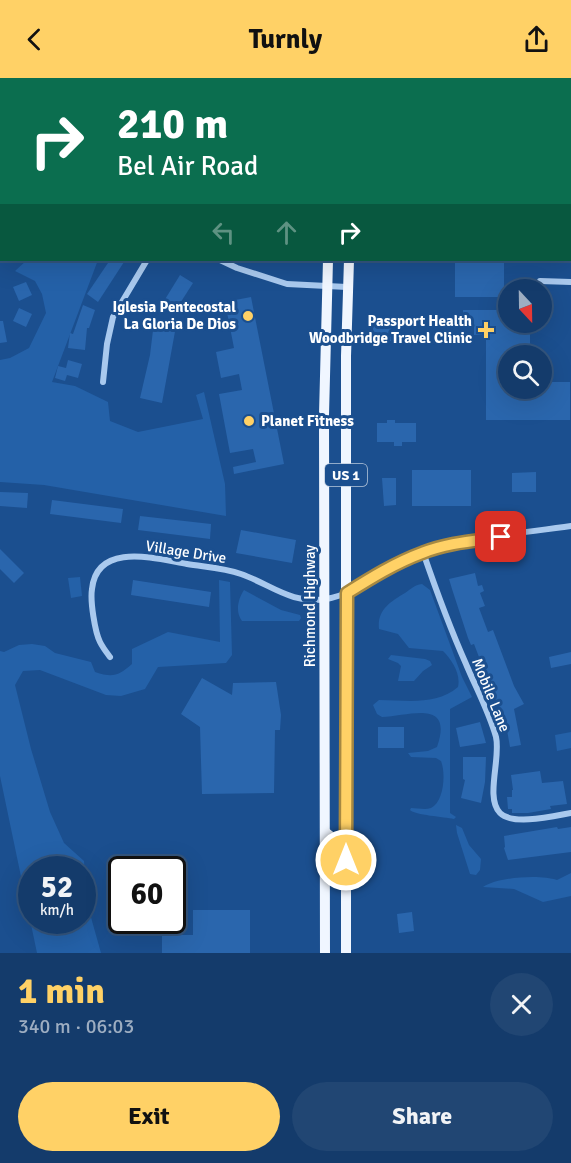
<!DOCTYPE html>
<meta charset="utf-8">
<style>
body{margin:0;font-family:Signika,sans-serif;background:#214673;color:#f1f3f6;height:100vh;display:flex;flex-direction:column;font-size:22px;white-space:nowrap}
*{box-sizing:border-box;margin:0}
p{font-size:20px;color:#9dadc1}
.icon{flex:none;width:33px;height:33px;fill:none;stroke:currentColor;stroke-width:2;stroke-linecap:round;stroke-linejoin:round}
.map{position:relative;height:875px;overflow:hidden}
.drawer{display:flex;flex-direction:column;background:#143b6b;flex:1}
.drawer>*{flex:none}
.hud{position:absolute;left:0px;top:0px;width:572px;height:183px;box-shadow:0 6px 24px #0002,0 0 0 2px #33557e;background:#0b6e4f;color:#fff;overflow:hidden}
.needle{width:39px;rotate:158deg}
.tools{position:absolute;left:498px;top:201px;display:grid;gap:12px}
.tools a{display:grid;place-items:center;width:54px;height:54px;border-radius:50%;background:#143b6b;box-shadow:0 6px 24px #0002,0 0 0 2px #33557e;font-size:30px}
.speed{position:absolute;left:18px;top:778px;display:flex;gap:12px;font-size:30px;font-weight:700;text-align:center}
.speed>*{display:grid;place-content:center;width:78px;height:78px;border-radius:50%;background:#143b6b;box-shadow:0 6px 24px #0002,0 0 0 2px #33557e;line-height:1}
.speed small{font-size:15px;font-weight:400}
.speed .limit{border:3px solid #111;border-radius:9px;background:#fff;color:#111}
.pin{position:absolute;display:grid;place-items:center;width:51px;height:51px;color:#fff;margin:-26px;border-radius:12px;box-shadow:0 3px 9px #0006}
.me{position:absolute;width:66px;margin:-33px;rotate:0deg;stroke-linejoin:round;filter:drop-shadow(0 0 4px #0008)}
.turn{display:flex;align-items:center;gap:21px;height:126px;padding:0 18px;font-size:27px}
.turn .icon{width:78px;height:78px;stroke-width:2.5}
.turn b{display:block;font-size:42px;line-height:51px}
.lanes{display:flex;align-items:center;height:57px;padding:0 18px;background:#0003;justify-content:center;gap:30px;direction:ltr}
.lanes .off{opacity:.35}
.round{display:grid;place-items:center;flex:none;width:63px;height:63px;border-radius:32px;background:#214673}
.overview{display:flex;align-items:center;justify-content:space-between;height:102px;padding:0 18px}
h1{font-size:36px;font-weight:700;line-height:45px;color:#ffd166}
.action{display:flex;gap:12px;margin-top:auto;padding:12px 18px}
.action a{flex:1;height:69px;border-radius:36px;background:#ffd166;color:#111;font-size:24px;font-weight:700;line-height:69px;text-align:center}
.action a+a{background:#214673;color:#f1f3f6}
header{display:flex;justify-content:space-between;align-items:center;height:78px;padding:0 18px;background:#ffd166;color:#111;font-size:27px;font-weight:700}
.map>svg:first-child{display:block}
.green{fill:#2461a8;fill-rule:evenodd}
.building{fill:#2a66ad}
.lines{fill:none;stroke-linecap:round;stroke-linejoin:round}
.minor{stroke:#a9c9ee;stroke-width:6}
.primary{stroke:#f0f6ff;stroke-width:10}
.route-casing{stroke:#a68842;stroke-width:15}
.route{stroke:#ffd166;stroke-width:10}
.poi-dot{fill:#ffd166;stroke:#1b4f8f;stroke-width:2}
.labels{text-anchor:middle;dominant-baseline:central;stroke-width:6;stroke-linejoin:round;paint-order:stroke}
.shield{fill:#1b4f8f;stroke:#bbcadd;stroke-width:1.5}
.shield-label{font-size:14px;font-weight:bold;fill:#fff}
.poi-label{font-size:15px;font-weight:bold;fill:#fff;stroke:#1b4f8f;text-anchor:end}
.street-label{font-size:15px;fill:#fff;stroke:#1b4f8f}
</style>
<header><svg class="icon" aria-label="back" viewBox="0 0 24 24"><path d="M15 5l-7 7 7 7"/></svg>Turnly<svg class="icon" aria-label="share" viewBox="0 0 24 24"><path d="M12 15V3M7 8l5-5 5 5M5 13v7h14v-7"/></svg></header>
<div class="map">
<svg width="571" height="875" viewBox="0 0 571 875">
<rect width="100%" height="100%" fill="#1b4f8f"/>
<!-- green -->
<g class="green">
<path d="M27 182H98L52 304 75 308 108 324 110 343 138 354 203 341 196 317 204 314 225 406 226 438 44 407 0 404V282L10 280 29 270 46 235 42 216 35 203 15 193Z"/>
<path d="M80 499 82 518 71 520 68 500Z"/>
<path d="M219 502 230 504 232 577 226 585 158 589 145 611 121 618 106 617 40 592 23 593 15 607 31 671 50 734 64 765 84 783 87 825 101 875H37L0 698V573L4 574 19 567 32 566 45 568 55 575 91 584 95 594C113 600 118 598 132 586V571L168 554 220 564ZM32 792H82V843H32Z"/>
<path d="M422 506 430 512 462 599 472 619 450 631V735L456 739 454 741C444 739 415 737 410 732L411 730C417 730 425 732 431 730 444 724 446 695 441 683L436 680 411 679 408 675 428 673 437 669C454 620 409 638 382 639L377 636 373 627 379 622C406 622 436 628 458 609 461 596 452 582 443 573L409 570 398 556 379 551C377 532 390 524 405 515 411 511 414 507 422 506Z"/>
<path d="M244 512 281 532 300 537 301 540 299 543H242C235 534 238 521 244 512Z"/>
<path d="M391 577 425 581 430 583 432 587 423 593 414 603H398L401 588 398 585 388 581Z"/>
<path d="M571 654V670L557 673 555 657Z"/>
<path d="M456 747 462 750 469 767 481 781 480 792 476 797 470 796 457 755Z"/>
<path d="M571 795V818L543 824 514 811 483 809C498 799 540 796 557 802Z"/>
</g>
<!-- building -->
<g class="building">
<path d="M110 182H119L124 184 98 224 87 216Z"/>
<rect x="455" y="182" width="49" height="37"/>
<path d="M180 197 193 205 177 230 164 223Z"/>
<path d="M26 204 32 217 19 223 13 209Z"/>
<path d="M251 219 284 386 234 396 233 389 256 384 253 371 230 375 219 316 242 312 239 296 221 300 216 274 234 270 225 224Z"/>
<path d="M83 227 95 232 89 250H87L85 272 68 270 70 255 73 256Z"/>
<path d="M19 230 32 236 26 249 13 243Z"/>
<path d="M463 232H499V240H506V245H530V278H508V310H542V304H570V342H486V256L474 257V245H463Z"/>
<path d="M0 243H3L7 264 0 265Z"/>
<path d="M154 244 176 248 162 325 140 320 150 277Z"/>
<path d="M373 247H401V263H383V266H375V263H373Z"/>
<path d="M68 282 82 286 78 300 67 297 65 303 55 300 58 288 66 290Z"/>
<path d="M387 342H395V345H416V364H402V368H394V364H377V345H387Z"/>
<rect x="412" y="392" width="59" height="36"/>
<path d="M536 394V414H512V395Z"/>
<path d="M382 400H396V427L384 428Z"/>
<path d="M0 414 28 415 27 430 0 428Z"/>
<path d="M52 422 123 431 121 445 50 436Z"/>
<path d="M140 438 211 446 210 461 138 452Z"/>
<path d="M241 452 296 462 292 485 236 475Z"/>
<path d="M0 471 24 495 14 505 0 491Z"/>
<path d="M475 495 478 508 482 507 484 513 480 515 485 528 479 530 488 554 493 552 514 608 524 626 514 631 521 667 510 669 507 652H505L501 636 490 614 492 613 474 566 471 567 468 560 452 511 449 501Z"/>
<path d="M133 502 211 514 209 529 131 517Z"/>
<path d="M571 574V586L551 590 549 579Z"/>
<path d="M202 600 232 617 233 605 276 604 281 637 280 652H275L274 715 202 716 200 649 181 636Z"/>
<path d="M480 644 486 665 460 669 456 650Z"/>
<rect x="378" y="649" width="26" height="21"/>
<path d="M463 679H486L485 704 481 725 461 720 465 702 463 701Z"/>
<path d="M540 693 542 705 563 703 567 726 550 728 551 731 528 735H512V731H508L507 719H512V712H513L511 697Z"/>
<path d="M557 749 558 751 571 749V774L508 782 504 770 505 769 504 758Z"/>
<path d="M193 832H250V875H162V857H193Z"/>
<path d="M412 834 414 853 399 855 397 836Z"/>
</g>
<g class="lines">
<!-- minor -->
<g class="minor">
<path d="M269 0 271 2"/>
<path d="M280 0 286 2"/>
<path d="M229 2 230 0"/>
<path d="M0 68H2"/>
<path d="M220 182 237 190 287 206 347 209"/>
<path d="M540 203 571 204"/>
<path d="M103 304 107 266 113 239 147 182"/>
<path d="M423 474C436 512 450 550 466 586 476 610 489 634 496 659 501 680 485 720 500 735 513 748 554 738 571 735"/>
<path d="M110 579C107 575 103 570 100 564 95 554 90 523 92 511 97 463 157 481 187 486 205 489 224 490 241 496 270 506 292 527 326 521 359 516 390 486 424 474 468 459 524 455 571 448"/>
</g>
<!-- primary -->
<g class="primary">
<path d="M345 2V0"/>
<path d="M366 2V0"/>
<path d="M325 754 339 765 344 776"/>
<path d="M325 875 324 337 328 182"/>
<path d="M346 875V278L349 182"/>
</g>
</g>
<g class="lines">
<!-- route casing -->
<g class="route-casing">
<path id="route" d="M346 782 347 515C371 500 395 485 422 475 447 465 474 463 501 459"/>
</g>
<!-- route -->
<use href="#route" class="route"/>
</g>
<!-- markers -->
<g class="poi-dot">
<circle cx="248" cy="238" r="6"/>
<path d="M483 243h6v6h6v6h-6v6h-6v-6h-6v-6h6z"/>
<circle cx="249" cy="343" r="6"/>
</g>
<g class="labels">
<!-- shield labels -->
<rect class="shield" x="325" y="386" width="42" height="22" rx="4.5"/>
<g class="shield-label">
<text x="346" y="397">US 1</text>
</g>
<!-- poi labels -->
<g class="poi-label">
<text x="236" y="229">Iglesia Pentecostal<tspan x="236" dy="17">La Gloria De Dios</tspan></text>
<text x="472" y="243">Passport Health<tspan x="472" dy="17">Woodbridge Travel Clinic</tspan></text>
<text x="261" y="343" text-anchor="start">Planet Fitness</text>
</g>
<!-- street labels -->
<g class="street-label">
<text transform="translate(186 474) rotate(9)">Village Drive</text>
<text transform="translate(310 528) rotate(-90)">Richmond Highway</text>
<text transform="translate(491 617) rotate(68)">Mobile Lane</text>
</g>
</g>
</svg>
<div class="tools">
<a><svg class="needle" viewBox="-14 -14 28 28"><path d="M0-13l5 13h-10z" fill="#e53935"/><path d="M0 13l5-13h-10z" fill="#9dadc1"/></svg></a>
<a><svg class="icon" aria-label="search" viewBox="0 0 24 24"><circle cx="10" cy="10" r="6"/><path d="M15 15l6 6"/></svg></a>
</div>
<div class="speed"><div>52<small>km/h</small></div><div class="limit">60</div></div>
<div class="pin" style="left:501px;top:459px;background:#d93025"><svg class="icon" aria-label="arrive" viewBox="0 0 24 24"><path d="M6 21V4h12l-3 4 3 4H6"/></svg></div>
<svg class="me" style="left:346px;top:782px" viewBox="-20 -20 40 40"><circle r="17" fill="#ffd166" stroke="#fff" stroke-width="3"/><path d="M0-11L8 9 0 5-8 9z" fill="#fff"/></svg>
<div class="hud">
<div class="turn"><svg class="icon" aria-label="right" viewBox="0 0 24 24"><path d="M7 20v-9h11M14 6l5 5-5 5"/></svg><div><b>210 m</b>Bel Air Road</div></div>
<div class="lanes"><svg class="icon off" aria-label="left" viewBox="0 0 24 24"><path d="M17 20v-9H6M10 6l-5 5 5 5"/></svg><svg class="icon off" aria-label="ahead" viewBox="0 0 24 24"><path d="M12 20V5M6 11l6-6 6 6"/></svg><svg class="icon" aria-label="right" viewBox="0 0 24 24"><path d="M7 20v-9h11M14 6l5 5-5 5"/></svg></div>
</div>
</div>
<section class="drawer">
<div class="overview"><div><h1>1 min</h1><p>340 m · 06:03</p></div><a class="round"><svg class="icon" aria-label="close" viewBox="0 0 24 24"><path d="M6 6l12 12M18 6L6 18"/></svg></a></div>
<div class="action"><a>Exit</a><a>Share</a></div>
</section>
